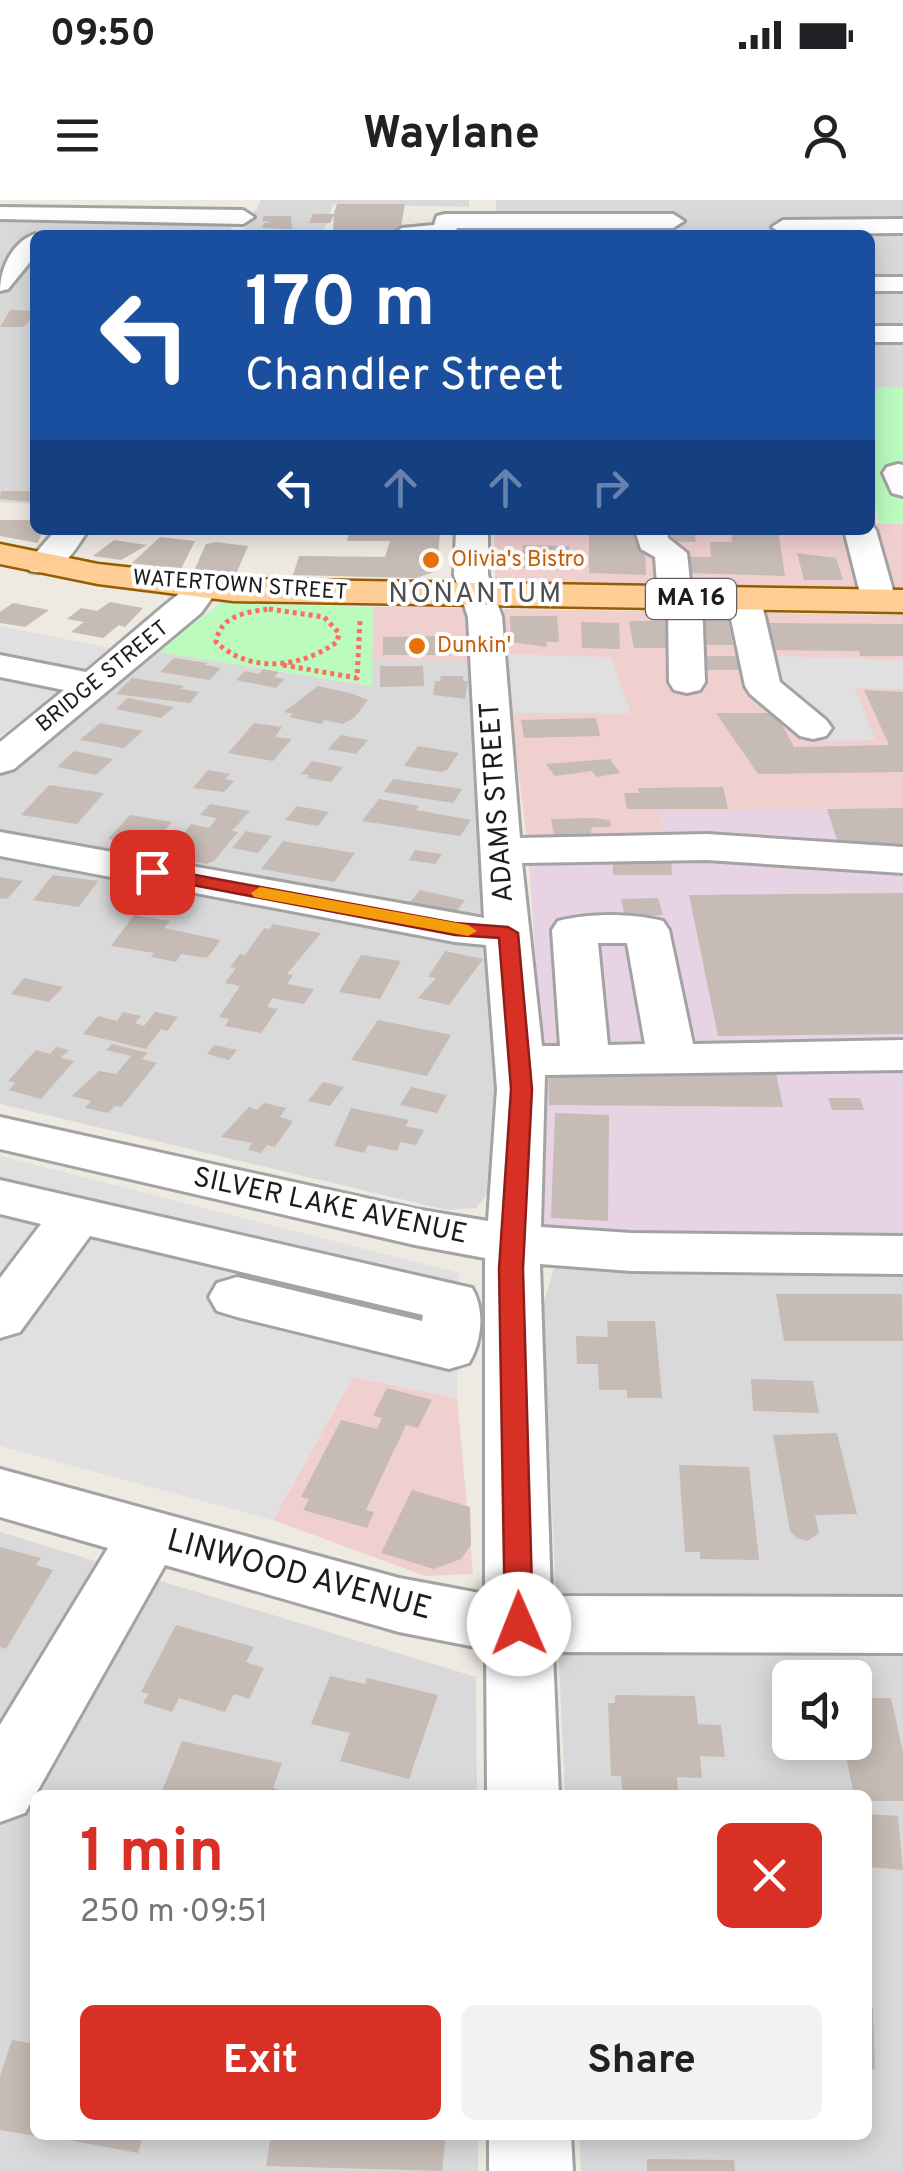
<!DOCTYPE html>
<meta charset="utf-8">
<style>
body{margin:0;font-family:Overpass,sans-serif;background:#f2f2f2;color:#202124;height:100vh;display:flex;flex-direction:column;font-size:38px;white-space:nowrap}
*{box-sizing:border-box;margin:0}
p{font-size:32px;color:#757577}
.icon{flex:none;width:55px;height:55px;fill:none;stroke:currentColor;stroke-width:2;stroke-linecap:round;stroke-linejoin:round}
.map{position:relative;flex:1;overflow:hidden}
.side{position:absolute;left:30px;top:1590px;width:842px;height:350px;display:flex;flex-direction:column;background:#fff;border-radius:15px;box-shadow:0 5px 25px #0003}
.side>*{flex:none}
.top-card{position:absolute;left:30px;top:30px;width:845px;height:305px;border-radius:15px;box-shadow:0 5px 25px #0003;background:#1a4fa0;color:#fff;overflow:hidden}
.tools{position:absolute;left:772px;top:1460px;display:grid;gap:20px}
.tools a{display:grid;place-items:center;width:100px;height:100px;border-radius:15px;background:#fff;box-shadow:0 5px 25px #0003;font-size:50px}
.pin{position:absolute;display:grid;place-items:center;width:85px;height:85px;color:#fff;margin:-42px;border-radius:20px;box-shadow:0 5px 15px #0006}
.me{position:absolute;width:110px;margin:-55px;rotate:359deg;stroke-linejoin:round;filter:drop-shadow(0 0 8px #0008)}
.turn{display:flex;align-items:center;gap:35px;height:210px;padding:0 50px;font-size:45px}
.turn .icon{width:130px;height:130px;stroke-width:2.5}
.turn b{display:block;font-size:70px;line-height:85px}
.lanes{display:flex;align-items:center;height:95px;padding:0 50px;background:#0003;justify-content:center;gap:50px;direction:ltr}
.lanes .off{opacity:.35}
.round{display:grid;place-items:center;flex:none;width:105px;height:105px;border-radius:15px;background:#f2f2f2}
.overview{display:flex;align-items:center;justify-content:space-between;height:170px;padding:0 50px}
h1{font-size:60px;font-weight:700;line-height:75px;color:#d93025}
.primary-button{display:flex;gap:20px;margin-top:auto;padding:20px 50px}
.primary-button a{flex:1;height:115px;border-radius:15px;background:#d93025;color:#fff;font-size:40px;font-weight:700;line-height:115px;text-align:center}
.primary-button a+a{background:#f2f2f2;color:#202124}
.status{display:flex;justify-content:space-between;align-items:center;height:70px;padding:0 50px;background:#fff;direction:ltr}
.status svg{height:28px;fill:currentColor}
header{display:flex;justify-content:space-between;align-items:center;height:130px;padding:0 50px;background:#fff;font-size:45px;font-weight:700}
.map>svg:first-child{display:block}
.residential{fill:#dad9d9;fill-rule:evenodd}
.commercial{fill:#f0cfcf}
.industrial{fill:#e7d3e4}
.park{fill:#bbfbbe}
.parking{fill:#e0e0e0}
.building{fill:#c6bbb5}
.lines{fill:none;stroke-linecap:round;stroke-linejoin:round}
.minor-casing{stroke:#a3a3a3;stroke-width:6}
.major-casing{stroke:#945e00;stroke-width:5}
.path{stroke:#fe6d63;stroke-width:5;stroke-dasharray:4 4;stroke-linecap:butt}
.minor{fill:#fff;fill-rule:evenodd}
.major{fill:#fece96;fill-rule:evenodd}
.route{fill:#d93025;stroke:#8d1f18;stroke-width:2.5}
.slow{fill:#f59e0b}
.food-dot{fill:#e8710a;stroke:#fff;stroke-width:4}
.labels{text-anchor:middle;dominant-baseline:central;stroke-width:8;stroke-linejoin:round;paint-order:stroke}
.far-food-label{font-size:22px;fill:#c56008;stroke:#fff;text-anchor:start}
.far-street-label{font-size:22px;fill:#1c1c1c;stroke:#fff}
.shield{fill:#fff;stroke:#606060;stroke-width:2.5}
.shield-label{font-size:25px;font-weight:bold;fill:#1c1c1c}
.far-quarter-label{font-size:28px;letter-spacing:2.5px;fill:#4f4f4f;stroke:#fff}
.street-label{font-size:28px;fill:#1c1c1c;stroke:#fff}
.near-street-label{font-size:32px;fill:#1c1c1c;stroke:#fff}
</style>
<div class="status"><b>09:50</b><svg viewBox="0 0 49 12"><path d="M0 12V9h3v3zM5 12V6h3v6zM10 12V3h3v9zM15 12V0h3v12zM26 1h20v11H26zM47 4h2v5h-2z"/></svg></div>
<header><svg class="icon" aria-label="menu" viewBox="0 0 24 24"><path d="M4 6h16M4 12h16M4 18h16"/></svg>Waylane<svg class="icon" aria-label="person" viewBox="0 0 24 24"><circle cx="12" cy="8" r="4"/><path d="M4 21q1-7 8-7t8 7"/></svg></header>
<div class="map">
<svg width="903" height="1971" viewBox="0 0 903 1971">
<rect width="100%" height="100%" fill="#eee9e1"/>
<!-- residential -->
<g class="residential">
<path d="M261 0H469V7L333 4 322 35H241Z"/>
<path d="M496 0H903V188L870 187V35H497Z"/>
<path d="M0 15 234 22 228 35H35V304L0 302Z"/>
<path d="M154 451 371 486 372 460 472 461 499 916 491 989 476 1008 447 1010 0 904V577Z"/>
<path d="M560 1049 903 1052V1971H581L579 1935H868V1595H565L543 1105ZM790 1478H855V1542H790Z"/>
<path d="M0 1332 476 1477 477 1595H35V1935H478V1971H0Z"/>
</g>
<!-- commercial -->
<g class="commercial">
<path d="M870 323 903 324V389L515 385 495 380 494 330H870Z"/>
<path d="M431 406 467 409 472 461 372 460 373 407Z"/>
<path d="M504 409 903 415V607L660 612 667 646 528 647 503 454Z"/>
<path d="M353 1177 457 1198 473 1374 425 1376 273 1320Z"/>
</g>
<!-- industrial -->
<path class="industrial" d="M903 607V1051L544 1048 546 916 528 647 666 645 659 612Z"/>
<!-- park -->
<g class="park">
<path d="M870 187 903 188V324H880L870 286Z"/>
<path d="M220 403 373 407 372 486 159 452Z"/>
</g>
<!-- parking -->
<g class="parking">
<path d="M0 426 115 449 0 536Z"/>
<path d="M503 454 611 457 631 513H514Z"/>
<path d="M746 455 903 460V489L855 488 875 540 801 541 779 500Z"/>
<path d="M0 956 459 1073 457 1198 353 1177 273 1320 0 1246Z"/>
</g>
<!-- building -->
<g class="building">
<path d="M337 4H405L400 31 333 30 334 15 330 23H309L313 14H334Z"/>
<path d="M264 16H291L292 29 262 28 264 23 272 22 262 21Z"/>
<path d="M10 110 35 111V115L23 127H0Z"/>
<path d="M1 291H35V302L0 299Z"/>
<path d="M0 320H35V330H43L38 343 0 336Z"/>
<path d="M349 330H440L437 371 416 378 293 375 299 356 385 357 390 341H347Z"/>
<path d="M589 330 644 332 646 375 589 373Z"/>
<path d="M658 330H694L696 342 659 341Z"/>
<path d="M731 330H778L785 376 687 373V357H711L710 342H732Z"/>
<path d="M160 337 195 341 181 369 132 363Z"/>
<path d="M114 340 147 345 121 360 93 356Z"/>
<path d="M216 342 248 346 236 374 193 373 206 344Z"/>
<path d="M523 345 569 346V369L522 368Z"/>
<path d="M797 353 836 358 843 380H804Z"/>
<path d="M110 402 143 408 125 427 119 425 103 438 71 432 84 422 67 419 81 408 97 411Z"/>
<path d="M13 403 49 410 25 427 0 423V412Z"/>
<path d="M510 416H557L559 442H546L547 447 511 442Z"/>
<path d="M700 420H728L733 445H698Z"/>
<path d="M629 421H671V448H634Z"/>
<path d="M581 422 619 423 620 449 582 448Z"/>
<path d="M756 423 903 424V456H860L859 451 763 450Z"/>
<path d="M450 436 451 455H383V437Z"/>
<path d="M697 456H736L740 470H700Z"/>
<path d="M174 458 207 463 205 465 221 468 210 480 160 472Z"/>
<path d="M380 466H423L424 486 380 487Z"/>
<path d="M263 469 279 472 274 477 285 479 276 488 236 480 245 471 259 474Z"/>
<path d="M441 476H463V481H468L465 499 433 495 435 481H440Z"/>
<path d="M132 478 184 486 180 489 199 492 190 503 116 494Z"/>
<path d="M318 486 350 493 368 500 355 517 343 524 325 520 321 524 289 517 293 514 284 512Z"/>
<path d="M864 490 903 492V572L758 574 716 513H776L794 547 889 545Z"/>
<path d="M128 498 174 507 161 518 116 509Z"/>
<path d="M596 518 600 536 524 538 521 520Z"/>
<path d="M100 523 143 531 124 548 80 540Z"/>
<path d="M254 523 282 527 275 537 292 539 273 561 228 553Z"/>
<path d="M341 535 368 540 356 554 328 549Z"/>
<path d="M418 546 459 553 447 570 441 572 404 566Z"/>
<path d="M74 551 113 559 96 575 57 567Z"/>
<path d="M610 559 620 573 596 577 592 571 555 576 546 564Z"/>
<path d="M312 561 343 567 331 582 307 578 309 575 301 574Z"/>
<path d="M208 570 230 574 225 579 234 581 224 592 193 588Z"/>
<path d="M393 579 462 589 453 603 384 592Z"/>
<path d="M49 585 104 593 77 624 21 615Z"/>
<path d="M723 587 728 609H627L624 593H639L638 588Z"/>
<path d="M379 599 419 606 416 610 471 620 460 636 362 621Z"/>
<path d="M210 604 250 611 232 631 238 632 214 661 206 664 176 658 178 655 170 653 191 624 209 628 217 618 200 615Z"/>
<path d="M297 606 329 612 318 626 285 620Z"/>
<path d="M903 608V645L839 646 827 609Z"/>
<path d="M130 615 172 622 160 636 170 638 160 648 108 639Z"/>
<path d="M593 618 610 620 611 627H592L590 638 554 636 551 619Z"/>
<path d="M246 631 272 636 258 653 232 648Z"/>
<path d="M283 641 355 653 334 682 261 669Z"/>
<path d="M415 650 442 654 435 664 409 660Z"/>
<path d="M613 655 671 660 672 675H613Z"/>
<path d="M53 675 98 681 79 707 33 700Z"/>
<path d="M0 677 23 681 7 699 0 698Z"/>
<path d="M420 690 465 700 456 712 410 702Z"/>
<path d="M903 693V834L718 836 689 695Z"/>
<path d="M658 698 663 715 625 717 621 699Z"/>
<path d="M134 715 170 721 164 728 221 740 207 758 181 754 176 762 151 757 154 753 111 746Z"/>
<path d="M273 724 321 733 287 774 293 775 287 784 314 789 304 804 272 798 267 807 278 809 261 833 225 826 229 819 219 817 240 786 225 783 236 768 230 767 240 754 245 755 264 728 270 729Z"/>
<path d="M445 751 483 759 449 805 418 798 436 778 428 777Z"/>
<path d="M361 755 401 761 380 799 339 792Z"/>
<path d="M24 778 63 787 49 802 11 794Z"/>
<path d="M123 812 141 816 135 823 144 826 155 812 178 817 167 831 161 829 146 849 83 834 98 816 117 821Z"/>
<path d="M378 820 451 835 427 876 351 860Z"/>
<path d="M112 844 148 853 142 859 157 863 121 907 115 906 108 913 85 908 91 901 72 896 99 871 116 874 131 856 106 850Z"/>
<path d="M214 845 237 850 229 860 207 854Z"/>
<path d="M56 847 69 850 61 858 74 861 41 899 9 890 15 883 8 881 36 850 50 854Z"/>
<path d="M548 866 775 868 783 907 549 905Z"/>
<path d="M323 882 344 887 330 906 308 901Z"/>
<path d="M411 887 447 895 437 913 400 905Z"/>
<path d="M828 898H860L864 910H832Z"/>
<path d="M264 903 286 908 280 917 293 921 275 947 267 945 261 953 248 950 252 943 221 937 249 907 257 910Z"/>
<path d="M351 908 409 920 405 926 424 930 416 945 401 942 397 951 368 945 364 953 334 946Z"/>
<path d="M555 913 609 915 608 1021 551 1018Z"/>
<path d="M776 1094H902L903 1141H784Z"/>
<path d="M607 1121H655L662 1198H627V1190H599L598 1164H577L576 1136 608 1137Z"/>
<path d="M751 1179 813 1181 819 1213 753 1211Z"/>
<path d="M387 1188 432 1200 418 1228 406 1225 366 1310 374 1312 367 1328 303 1310 309 1299 301 1297 341 1220 377 1229 382 1218 373 1216Z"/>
<path d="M837 1233 857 1314 815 1315 819 1333 807 1341 797 1338 790 1331 773 1235Z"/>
<path d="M679 1265 749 1267 759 1360 700 1359V1352H685Z"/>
<path d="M412 1290 470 1307 471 1345 461 1359 434 1369 381 1353Z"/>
<path d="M0 1347 41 1358 36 1365 53 1370 6 1449 0 1447Z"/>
<path d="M176 1425 254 1447 246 1462 264 1468 249 1499 234 1494 225 1512 179 1498 172 1512 143 1503 149 1494 141 1492Z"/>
<path d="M330 1476 365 1484 367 1478 438 1495 409 1579 340 1561 350 1533 311 1524Z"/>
<path d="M615 1495 695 1496 698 1524 721 1525 725 1557 700 1556 702 1578 677 1577 678 1595H623L621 1576H611L608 1503H615Z"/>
<path d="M855 1498H891L903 1552V1601H868V1595H854L843 1542H855Z"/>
<path d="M182 1541 282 1563 273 1588 296 1595H182L162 1591Z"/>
<path d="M868 1614 898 1616 903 1670 868 1667Z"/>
<path d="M868 1808H873L875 1869 868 1868Z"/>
<path d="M12 1840 35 1844V1936L0 1930V1876Z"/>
<path d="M42 1935H143L138 1953Z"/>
<path d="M271 1935H446L442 1971 266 1966Z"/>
<path d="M647 1959 734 1960 735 1971H647Z"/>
</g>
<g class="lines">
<!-- minor casing -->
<g class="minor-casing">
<g id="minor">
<path d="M0 7 243 10 254 17 243 24 0 19Z"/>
<path d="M445 14H673L684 21 673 28H457L454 35H391L402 28 434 25 437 16Z"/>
<path d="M903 19V33L783 34 772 27 783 20Z"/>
<path d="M35 34V56L8 89 0 91C0 69 12 42 35 34Z"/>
<rect x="870" y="77" width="33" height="14"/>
<rect x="870" y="126" width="33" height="16"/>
<path d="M898 264 903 265V296L892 293 883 273 887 267Z"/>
<path d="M870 323 876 330 896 401 891 408H867L862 401 844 330H870Z"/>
<path d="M56 330H88C74 352 60 378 30 371L26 364Z"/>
<path d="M456 330H488V375L502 417 520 638 707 634 903 647V673L707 660 522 663 542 846H560L552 730 558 721C590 713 631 713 663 721L669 730 693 844 903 840V870L545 875 541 1027 631 1033 903 1036V1074L631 1071 540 1064 551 1396 903 1397V1453L553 1452 559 1595H487L486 1449 399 1432 165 1365 25 1613 0 1622V1525L108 1348 0 1317V1269L399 1378 485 1394V1058L415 1045 0 949V917L415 1009 488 1021 497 889 486 745 455 742 0 656V632L484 718 468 417 454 375ZM598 743H627L645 844 608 845Z"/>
<path d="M635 330H667L668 338 687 353 691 390 702 399 705 482 700 490 687 493 674 490 669 482 668 407 658 399 655 357 641 349Z"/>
<path d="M202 378 214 381 219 388 201 413 14 569 0 573V542L64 490 0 477V455L86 472C104 458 190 381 202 378Z"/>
<path d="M744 390 756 393 761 400 780 482 826 520 832 528 826 536 813 539 800 536 750 494 745 486 727 400 732 393Z"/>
<path d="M0 980 472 1088C485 1110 482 1141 469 1163L449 1169 237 1117 217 1111 209 1097 217 1083 237 1077 422 1121 423 1115 90 1036 20 1132 0 1138V1078L41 1024 0 1014Z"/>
<path d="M489 1935H571L573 1971H489Z"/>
</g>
</g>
<!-- major casing -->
<g class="major-casing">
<path id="major" d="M0 344 98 364 233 379 903 390V412L233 401 98 384 0 364Z"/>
</g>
<!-- path -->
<g class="path">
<path d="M269 409 324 417 339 433 337 442C301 468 250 474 216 442 220 415 247 412 269 409Z"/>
<path d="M283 465 357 478 360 421"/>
</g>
<!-- minor -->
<use href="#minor" class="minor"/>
<!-- major -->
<use href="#major" class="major"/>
</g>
<!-- route -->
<path class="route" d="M152 667 455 723 508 727 518 733 532 889 523 1069 533 1424 529 1432 519 1436 509 1432 505 1424 499 1069 511 889 499 738 455 735 145 676 143 672Z"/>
<!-- slow -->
<path class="slow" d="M260 687 468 725 477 731 468 736 254 697 251 693Z"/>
<!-- markers -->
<g class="food-dot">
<circle cx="431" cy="360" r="10"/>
<circle cx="417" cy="446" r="10"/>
</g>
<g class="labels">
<!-- far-food labels -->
<g class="far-food-label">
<text x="451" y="360">Olivia's Bistro</text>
<text x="437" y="446">Dunkin'</text>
</g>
<!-- far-street labels -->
<g class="far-street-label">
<text transform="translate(240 386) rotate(4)">WATERTOWN STREET</text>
<text transform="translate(103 477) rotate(-39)">BRIDGE STREET</text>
</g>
<!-- shield labels -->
<rect class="shield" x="646" y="379" width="90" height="40" rx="8"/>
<g class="shield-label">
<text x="691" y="399">MA 16</text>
</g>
<!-- far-quarter labels -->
<g class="far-quarter-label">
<text x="476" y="395">NONANTUM</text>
</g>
<!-- street labels -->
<g class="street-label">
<text transform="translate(498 602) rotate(-94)">ADAMS STREET</text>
<text transform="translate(330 1007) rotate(12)">SILVER LAKE AVENUE</text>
</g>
<!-- near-street labels -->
<g class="near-street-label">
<text transform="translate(299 1376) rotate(15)">LINWOOD AVENUE</text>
</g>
</g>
</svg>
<div class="tools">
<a><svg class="icon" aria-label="sound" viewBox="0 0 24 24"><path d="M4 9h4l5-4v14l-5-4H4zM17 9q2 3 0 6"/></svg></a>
</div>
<div class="pin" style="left:152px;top:672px;background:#d93025"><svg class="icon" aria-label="arrive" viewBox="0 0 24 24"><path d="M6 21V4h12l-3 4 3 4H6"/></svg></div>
<svg class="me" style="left:519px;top:1424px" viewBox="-20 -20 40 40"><circle r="19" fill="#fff"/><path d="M0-13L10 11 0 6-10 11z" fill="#d93025"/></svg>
<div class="top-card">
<div class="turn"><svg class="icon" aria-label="left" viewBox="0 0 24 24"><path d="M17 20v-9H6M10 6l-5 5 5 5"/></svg><div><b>170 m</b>Chandler Street</div></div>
<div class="lanes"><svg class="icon" aria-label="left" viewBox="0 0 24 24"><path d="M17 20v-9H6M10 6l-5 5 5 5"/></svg><svg class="icon off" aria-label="ahead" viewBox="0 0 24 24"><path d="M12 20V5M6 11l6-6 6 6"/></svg><svg class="icon off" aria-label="ahead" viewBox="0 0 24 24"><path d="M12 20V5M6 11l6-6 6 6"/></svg><svg class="icon off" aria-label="right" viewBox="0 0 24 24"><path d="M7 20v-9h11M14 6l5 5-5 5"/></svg></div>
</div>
<section class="side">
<div class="overview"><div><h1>1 min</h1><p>250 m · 09:51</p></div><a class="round" style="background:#d93025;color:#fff"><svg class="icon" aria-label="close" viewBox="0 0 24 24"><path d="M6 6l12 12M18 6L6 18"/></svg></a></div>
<div class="primary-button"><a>Exit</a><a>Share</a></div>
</section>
</div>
